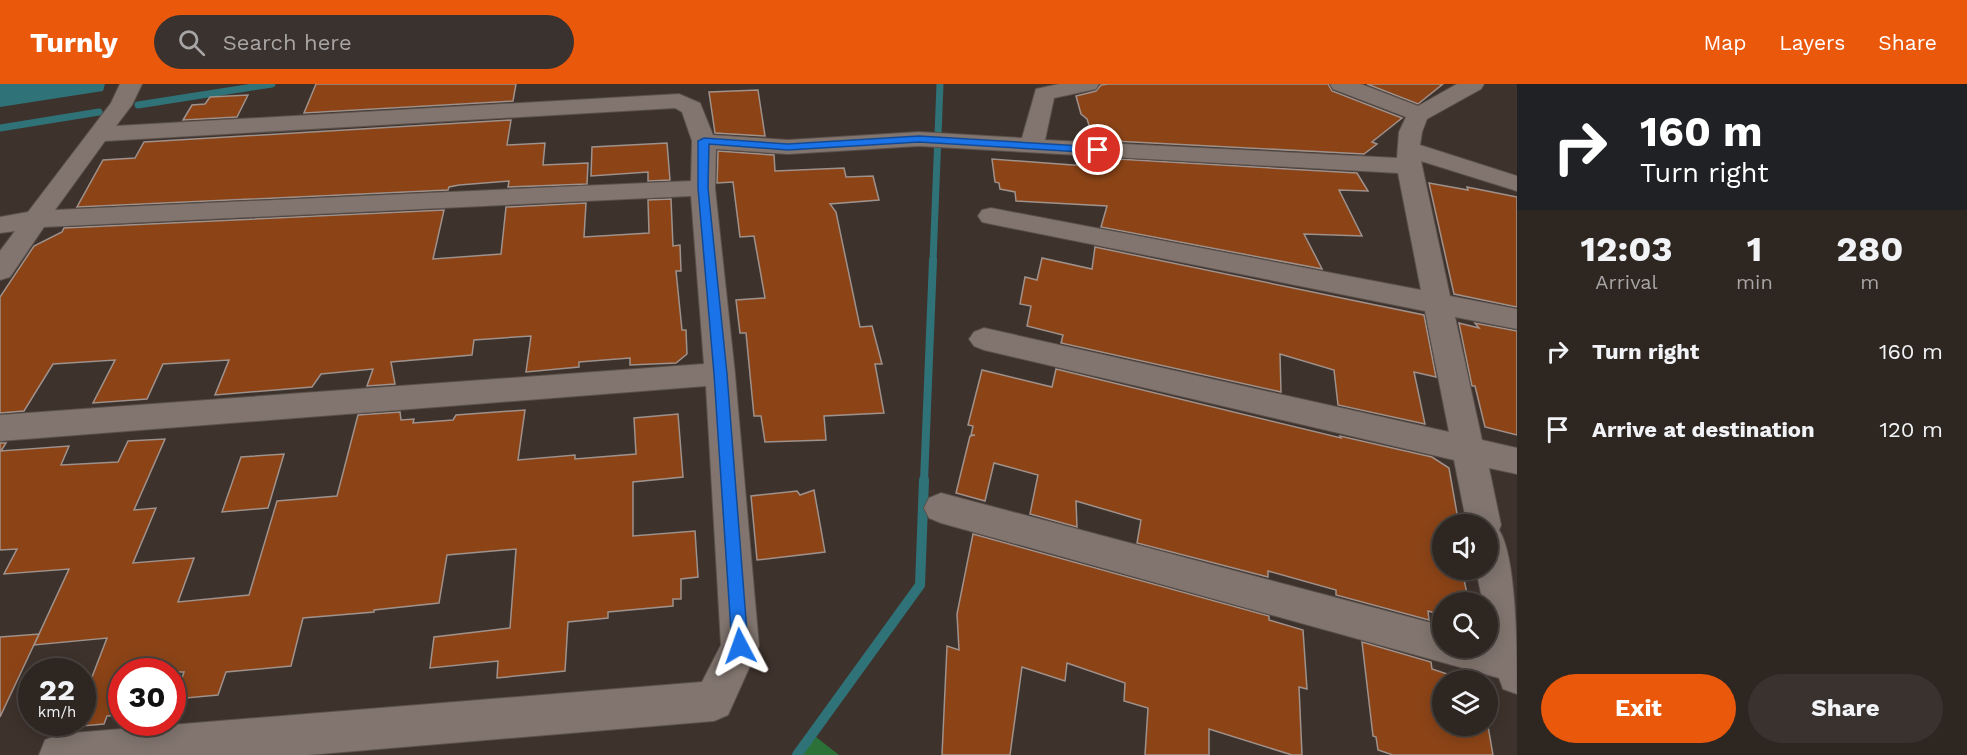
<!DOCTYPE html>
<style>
body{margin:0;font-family:"Work Sans",sans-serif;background:#3a322e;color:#f1f3f6;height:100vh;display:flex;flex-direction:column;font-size:22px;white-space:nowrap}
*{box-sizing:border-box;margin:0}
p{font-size:20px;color:#a7a5a5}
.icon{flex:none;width:33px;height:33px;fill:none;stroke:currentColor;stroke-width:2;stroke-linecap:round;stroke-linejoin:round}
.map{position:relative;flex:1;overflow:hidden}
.drawer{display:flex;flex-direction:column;background:#2e2621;width:450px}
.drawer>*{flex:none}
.top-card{background:#202124;color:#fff;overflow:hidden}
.tools{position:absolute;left:1432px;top:430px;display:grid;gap:12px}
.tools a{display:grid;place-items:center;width:66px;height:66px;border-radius:50%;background:#2e2621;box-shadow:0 3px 15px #0003,0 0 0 2px #49433f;font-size:30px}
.speed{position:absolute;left:18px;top:574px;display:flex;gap:12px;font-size:30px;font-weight:700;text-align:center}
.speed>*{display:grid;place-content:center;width:78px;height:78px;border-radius:50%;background:#2e2621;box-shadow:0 3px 15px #0003,0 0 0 2px #49433f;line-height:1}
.speed small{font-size:15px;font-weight:400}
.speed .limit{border:9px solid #d22;background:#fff;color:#111}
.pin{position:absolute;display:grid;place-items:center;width:51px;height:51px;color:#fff;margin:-26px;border:3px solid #fff;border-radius:50%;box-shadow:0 2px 6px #0007}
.me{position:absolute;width:66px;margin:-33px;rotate:356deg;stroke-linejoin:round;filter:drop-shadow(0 0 4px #0008)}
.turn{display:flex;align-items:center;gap:21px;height:126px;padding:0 24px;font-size:27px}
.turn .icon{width:78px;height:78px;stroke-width:2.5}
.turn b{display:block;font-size:42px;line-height:51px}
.eta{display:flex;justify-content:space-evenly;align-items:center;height:102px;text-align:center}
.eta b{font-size:36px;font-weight:700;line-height:42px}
.cta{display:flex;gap:12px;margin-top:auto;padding:12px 24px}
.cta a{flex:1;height:69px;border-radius:36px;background:#ea580c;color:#fff;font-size:24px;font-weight:700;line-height:69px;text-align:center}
.cta a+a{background:#3a322e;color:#f1f3f6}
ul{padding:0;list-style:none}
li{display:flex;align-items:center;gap:18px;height:78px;padding:0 24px}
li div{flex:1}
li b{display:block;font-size:22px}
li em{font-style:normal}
header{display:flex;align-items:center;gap:36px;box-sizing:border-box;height:84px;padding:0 30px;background:#ea580c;color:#fff}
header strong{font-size:28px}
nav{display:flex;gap:33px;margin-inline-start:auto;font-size:21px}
.search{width:420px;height:54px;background:#3a322e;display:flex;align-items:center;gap:15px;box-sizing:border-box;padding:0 21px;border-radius:33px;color:#a7a5a5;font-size:22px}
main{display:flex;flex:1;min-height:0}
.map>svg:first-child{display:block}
.forest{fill:#2b7138}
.water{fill:#2f7278}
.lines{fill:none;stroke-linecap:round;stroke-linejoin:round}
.stream-far2{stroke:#2f7278;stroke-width:7}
.stream-far1{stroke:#2f7278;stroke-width:8}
.stream{stroke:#2f7278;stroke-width:10}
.building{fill:#8c4417;stroke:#9f918b;stroke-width:1.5}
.minor-casing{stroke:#5a514c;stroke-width:2}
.minor{fill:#82756f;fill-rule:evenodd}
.route{fill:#1a73e8;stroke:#114b97;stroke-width:1.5}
</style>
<header>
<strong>Turnly</strong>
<div class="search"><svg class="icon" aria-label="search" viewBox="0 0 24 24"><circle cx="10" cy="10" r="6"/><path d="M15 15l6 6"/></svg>Search here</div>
<nav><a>Map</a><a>Layers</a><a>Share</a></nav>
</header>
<main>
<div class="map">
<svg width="1517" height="671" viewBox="0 0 1517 671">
<rect width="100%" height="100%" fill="#3e322c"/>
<!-- forest -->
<path class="forest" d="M811 649 839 671H795Z"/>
<!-- water -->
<path class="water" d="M0 0H105L103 7 0 23Z"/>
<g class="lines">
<!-- stream-far2 -->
<g class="stream-far2">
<path d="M138 21 272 0"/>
<path d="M0 44 99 28"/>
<path d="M933 177 940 0"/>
</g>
<!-- stream-far1 -->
<path class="stream-far1" d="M924 397 933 176"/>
<!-- stream -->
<path class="stream" d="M797 671 920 501 924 396"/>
</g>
<!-- building -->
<g class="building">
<path d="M316 0H516L513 17 304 29Z"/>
<path d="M1108 0H1328L1332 7 1402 34 1372 58 1377 60 1364 70 1094 56 1087 35 1081 30 1076 12 1096 7 1101 1Z"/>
<path d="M1367 0H1443L1418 20Z"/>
<path d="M758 6 765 52 715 49 709 8Z"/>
<path d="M248 11 237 33 183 36 192 21 205 20 210 13Z"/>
<path d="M511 36 507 61 545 59 543 81 588 79 587 100 508 103 509 97 459 101 449 103 448 106 77 123 103 76 135 74 144 58Z"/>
<path d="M667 59 670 96 648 97V88L591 92 592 63Z"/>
<path d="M718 67 774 71 775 87 844 84 846 93 873 92 879 116 830 120 836 128 860 243 872 242 882 280H875L884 329 824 332 826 356 765 358 761 332H754L746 249H740L736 216 765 214 754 152 740 153 733 98 717 99Z"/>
<path d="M1100 74 1357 89 1368 107 1339 106 1362 152 1304 150 1322 185 1101 143 1107 122 1016 117 1015 108 1000 105 999 99 995 98 992 75 1073 81H1102Z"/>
<path d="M1429 99 1468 106 1467 103 1517 113V223L1454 210Z"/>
<path d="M671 115 673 162 680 161 681 187H676L682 246H686L687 270 676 279 630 281V274L579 278V283L526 288 531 252 474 256 472 271 391 278 395 300 367 302 373 285 321 290 312 303 215 311 229 276 163 280 147 315 93 319 115 276 53 280 24 327 0 329V213L34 162 62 148 64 144 444 126 433 175 501 170 506 123 586 119 584 153 649 149 648 116Z"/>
<path d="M1095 163 1424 231 1436 293 1414 288 1425 340 1338 321 1334 286 1280 270 1281 308 1061 259 1063 251 1027 242 1031 222 1020 220 1025 193 1037 196 1042 174 1092 185Z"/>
<path d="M1459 239 1479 244 1475 239 1517 247V351L1485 343 1475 302H1472Z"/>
<path d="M1056 285 1341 354 1340 352 1432 373 1449 384 1459 441H1443V486H1462L1469 519H1443V531L1428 527 1429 536 1336 511V506L1268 487V493L1137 459 1141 436 1076 417 1077 443 1030 430 1038 391 994 379 985 417 956 409 970 352 975 351H971L973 342 968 341 982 286 1052 303Z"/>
<path d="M525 326 518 376 575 371V375L636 370 634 334 678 330 683 393 633 398V452L695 447 698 493 681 495V515H673V522L608 528V534L568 538 565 587 497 594 498 577 430 584 434 553 510 544 516 465 447 471 439 519 374 526V528L303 534 291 582 226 588 218 611 175 615 184 588H122V631L107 632 104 640 82 642V619L107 554 34 561 69 485 4 490 17 465 0 466V359H6L1 367 69 362 61 381 118 378 128 357 165 355 134 426 156 424 133 479 194 474 178 518 249 511 277 417 337 412 358 331 400 328 401 336 414 335 413 339 453 336 456 331Z"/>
<path d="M284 370 268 424 222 428 241 373Z"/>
<path d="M814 406 825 468 757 476 751 412 797 407 800 411Z"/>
<path d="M973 450 1269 532V536L1303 546 1307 605 1299 603 1302 671H1292L1209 645V671H1145L1148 624 1124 617 1125 599 1067 579 1065 597 1022 583 1010 671H942L947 562 959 566 957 530Z"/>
<path d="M39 550 0 633V553Z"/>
<path d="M1362 558 1431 578 1432 585 1468 597H1443V642H1488L1493 671H1393L1378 666 1376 653 1373 652Z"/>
</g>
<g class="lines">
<!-- minor casing -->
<g class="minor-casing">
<path id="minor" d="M120 0H142L132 21 116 42 679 10 700 19 713 51 788 56 919 48 1022 54 1036 5 1059 0H1099L1096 5 1054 14 1045 56 1397 74 1399 48 1406 33 1333 5 1330 0H1361L1418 22 1457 0H1484L1481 5 1427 35 1422 48 1420 61 1517 92V107L1421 77 1450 212 1517 225V245L1455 233 1482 356 1517 364V390L1489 384 1501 441 1499 446C1517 473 1517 573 1517 610L1503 605 1499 594 941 439 929 434 924 424 929 414 941 409 1443 542V564H1488V554H1490L1488 519H1483L1476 486H1488V441H1467L1454 376 984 266 974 262 969 255 974 248 984 244 1449 348 1425 227 991 140 982 138 978 132 982 126 991 124 1421 206 1398 89 919 62 788 70 716 65 715 104 735 290 759 562 728 631 714 637 308 671H39L45 656 60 650 702 598 721 561 706 302 0 357V331L704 280 691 112 44 143 10 193 0 196V167L15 147 0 149V133L28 128 111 19ZM675 24 682 28 692 57 691 97 55 126 105 57Z"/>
</g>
<!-- minor -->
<use href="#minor" class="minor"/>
</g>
<!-- route -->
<path class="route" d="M919 52 1098 63 1103 66 1098 69 919 58 788 66 709 60 708 104 727 290 748 562 746 568 740 570 734 568 732 562 714 290 698 104V57L704 54 788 60Z"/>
</svg>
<div class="tools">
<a><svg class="icon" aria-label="sound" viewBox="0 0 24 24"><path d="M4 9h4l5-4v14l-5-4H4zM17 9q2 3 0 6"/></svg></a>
<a><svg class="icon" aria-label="search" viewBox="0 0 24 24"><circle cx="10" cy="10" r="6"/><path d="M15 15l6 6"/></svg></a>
<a><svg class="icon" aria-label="layers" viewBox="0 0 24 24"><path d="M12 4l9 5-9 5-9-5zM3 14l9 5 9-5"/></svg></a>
</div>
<div class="speed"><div>22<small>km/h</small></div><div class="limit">30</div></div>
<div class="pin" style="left:1098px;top:66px;background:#d93025"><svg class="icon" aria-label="arrive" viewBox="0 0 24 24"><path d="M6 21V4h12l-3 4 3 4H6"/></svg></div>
<svg class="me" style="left:740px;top:562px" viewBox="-20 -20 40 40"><path d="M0-17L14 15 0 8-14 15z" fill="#1a73e8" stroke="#fff" stroke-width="4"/></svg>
</div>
<section class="drawer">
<div class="top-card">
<div class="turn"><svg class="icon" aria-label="right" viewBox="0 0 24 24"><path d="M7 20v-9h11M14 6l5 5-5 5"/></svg><div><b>160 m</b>Turn right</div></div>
</div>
<div class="eta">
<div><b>12:03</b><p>Arrival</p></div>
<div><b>1</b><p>min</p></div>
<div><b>280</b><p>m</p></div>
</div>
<ul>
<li><svg class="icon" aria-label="right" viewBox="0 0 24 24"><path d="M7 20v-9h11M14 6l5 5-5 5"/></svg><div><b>Turn right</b></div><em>160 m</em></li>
<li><svg class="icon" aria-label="arrive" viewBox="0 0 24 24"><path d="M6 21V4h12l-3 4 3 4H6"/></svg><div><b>Arrive at destination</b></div><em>120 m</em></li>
</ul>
<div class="cta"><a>Exit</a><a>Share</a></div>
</section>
</main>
